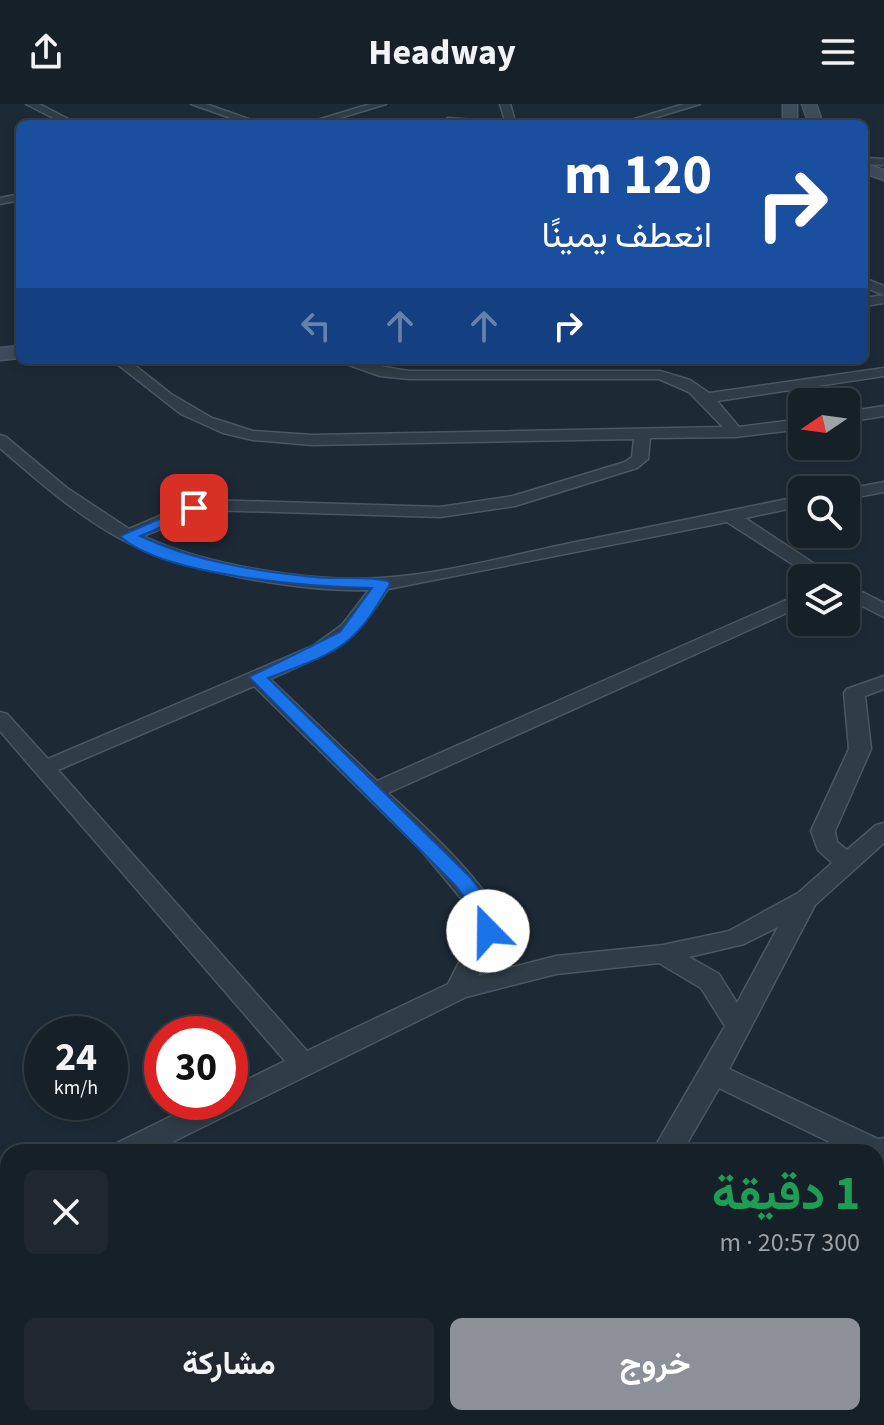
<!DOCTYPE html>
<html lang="ar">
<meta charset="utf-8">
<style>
body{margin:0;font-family:"Source Sans 3",Vazirmatn,sans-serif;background:#1f2830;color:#f1f3f6;direction:rtl;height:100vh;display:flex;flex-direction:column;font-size:30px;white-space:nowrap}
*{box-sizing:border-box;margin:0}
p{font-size:26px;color:#9ea3a8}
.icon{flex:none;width:44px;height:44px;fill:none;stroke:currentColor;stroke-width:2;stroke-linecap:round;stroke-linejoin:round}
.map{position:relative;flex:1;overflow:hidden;direction:ltr}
.sheet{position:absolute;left:0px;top:1040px;width:884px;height:282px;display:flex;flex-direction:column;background:#162028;border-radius:24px 24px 0 0;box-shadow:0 4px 12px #0003,0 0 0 2px #353e45;direction:rtl}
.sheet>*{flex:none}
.banner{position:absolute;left:16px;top:16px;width:852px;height:244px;border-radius:12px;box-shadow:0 4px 12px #0003,0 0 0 2px #353e45;direction:rtl;background:#1a4fa0;color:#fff;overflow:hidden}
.needle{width:52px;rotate:257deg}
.controls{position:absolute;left:788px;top:284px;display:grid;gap:16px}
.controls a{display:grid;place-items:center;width:72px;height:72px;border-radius:12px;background:#162028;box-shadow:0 4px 12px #0003,0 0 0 2px #353e45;font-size:40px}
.speed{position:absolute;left:24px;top:912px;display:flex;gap:16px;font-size:40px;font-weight:700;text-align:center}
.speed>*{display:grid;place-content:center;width:104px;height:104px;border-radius:50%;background:#162028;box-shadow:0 4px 12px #0003,0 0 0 2px #353e45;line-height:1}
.speed small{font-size:20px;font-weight:400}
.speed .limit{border:12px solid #d22;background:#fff;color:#111}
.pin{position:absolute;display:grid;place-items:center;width:68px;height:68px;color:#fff;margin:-34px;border-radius:16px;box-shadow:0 4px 12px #0006}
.me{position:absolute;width:88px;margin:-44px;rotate:338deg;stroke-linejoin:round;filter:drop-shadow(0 0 6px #0008)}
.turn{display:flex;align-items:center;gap:28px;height:168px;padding:0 24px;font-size:36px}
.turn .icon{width:104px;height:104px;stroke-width:2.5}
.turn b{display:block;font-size:56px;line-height:68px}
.lanes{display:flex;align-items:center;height:76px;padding:0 24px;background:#0003;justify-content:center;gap:40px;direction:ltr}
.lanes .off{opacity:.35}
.round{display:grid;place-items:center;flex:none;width:84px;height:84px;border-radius:12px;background:#1f2830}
.headline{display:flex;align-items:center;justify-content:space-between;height:136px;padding:0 24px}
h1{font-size:48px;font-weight:700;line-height:60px;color:#1e9e55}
.cta{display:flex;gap:16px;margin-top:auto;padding:16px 24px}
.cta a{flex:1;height:92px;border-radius:12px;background:#8c9099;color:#fff;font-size:32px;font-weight:700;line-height:92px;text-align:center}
.cta a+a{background:#1f2830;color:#f1f3f6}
header{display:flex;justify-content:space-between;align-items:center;height:104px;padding:0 24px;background:#162028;font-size:36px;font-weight:700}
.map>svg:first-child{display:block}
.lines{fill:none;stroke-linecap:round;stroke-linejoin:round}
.street-casing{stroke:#4b5762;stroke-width:3}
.secondary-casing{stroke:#4b5762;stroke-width:3}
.street{fill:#303c47;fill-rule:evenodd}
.secondary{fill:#3e4b5a;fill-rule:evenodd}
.route{fill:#1a73e8;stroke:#114b97;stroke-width:2}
</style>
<header><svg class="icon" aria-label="menu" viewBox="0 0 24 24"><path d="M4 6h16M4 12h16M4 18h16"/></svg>Headway<svg class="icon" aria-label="share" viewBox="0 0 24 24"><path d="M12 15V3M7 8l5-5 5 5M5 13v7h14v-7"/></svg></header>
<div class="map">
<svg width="884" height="1321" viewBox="0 0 884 1321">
<rect width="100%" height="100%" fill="#1d2a36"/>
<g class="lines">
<!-- street casing -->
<g class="street-casing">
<g id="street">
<path d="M26 0H39L78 20H65Z"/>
<path d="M191 0H206L263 20H248Z"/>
<path d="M370 0H386L320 20H304Z"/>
<path d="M500 0H510L516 20H506Z"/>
<path d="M684 0H700L634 20H618Z"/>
<path d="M448 14 487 17 492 20 444 19 443 17Z"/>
<path d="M864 54 884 55V61L864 60Z"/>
<path d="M20 90V96L0 100V94Z"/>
<path d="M864 174 884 182V199L864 202V194L884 191 864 183Z"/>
<path d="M112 256H128L171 290 212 314 253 327 312 331 723 323 689 288 659 275H410L380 272 335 256C361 256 384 264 410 267H660L690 276 709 289 884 264V272L717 297 739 323 802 315V325L735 333 650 334 648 355 637 364 515 402 440 413 209 406 143 432C205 461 311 479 380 474 444 470 508 452 571 439 648 423 725 408 802 392V402L745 414 836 474H814L727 418 388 485C353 540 329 549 270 575L377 677 802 489V502L388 689C413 712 506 794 501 827 498 841 485 859 478 872L556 852 663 841 729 827 798 789 832 759 818 746 811 727 849 645 844 589 847 585 884 572V585L865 592 871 645 835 727 837 738 847 746 876 721 884 719V739L815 801 729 965 878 1035 884 1034V1058H876V1048H850L719 984 682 1048H652L725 922 701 884 659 859 556 870 466 893 152 1048H110L115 1040 200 998H230V984L285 957 0 627V608L7 610 48 655 313 542 342 521 369 486C302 488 182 468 123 436 78 412 39 378 0 344V331L6 333 67 384 129 425 188 400 209 396 440 403 513 392 625 358 632 353 634 335 312 341 253 336 223 329 181 310ZM254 582 421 746 474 810 475 827 448 880 307 947 58 666ZM778 823 737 899 719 870 689 853 744 840Z"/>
<path d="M884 302V312L846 318V308Z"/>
<path d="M884 378V388L846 395V386H842Z"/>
<path d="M846 480 884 499V513L846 494Z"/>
<path d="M8 1094V1120L0 1123V1096Z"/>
<path d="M111 1314H150L147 1321H108Z"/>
<path d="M495 1314H530L527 1321H492Z"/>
<path d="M693 1314H727L725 1321H691Z"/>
</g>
</g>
<!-- secondary casing -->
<g class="secondary-casing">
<g id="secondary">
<rect x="783" y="0" width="14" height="20"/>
<path d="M802 0H816L823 20H809Z"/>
<path d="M864 59 884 66V76L864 69Z"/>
<path d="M20 242V254L0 256V244Z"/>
</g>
</g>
<!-- street -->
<use href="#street" class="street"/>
<!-- secondary -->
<use href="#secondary" class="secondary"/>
</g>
<!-- route -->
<path class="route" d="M194 400 199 401V407L140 432C194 457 254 467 314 473 338 476 364 471 388 477L390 480C379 498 369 517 353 532 332 553 295 563 268 574L470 773C482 789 505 811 495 832H480L476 810 456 782 249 573 340 528 372 484C314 483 162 472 120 432Z"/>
</svg>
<div class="controls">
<a><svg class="needle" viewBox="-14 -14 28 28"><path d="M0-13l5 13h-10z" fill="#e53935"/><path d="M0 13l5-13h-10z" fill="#9ea3a8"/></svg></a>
<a><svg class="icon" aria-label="search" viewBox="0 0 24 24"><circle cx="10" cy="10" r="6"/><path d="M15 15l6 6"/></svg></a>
<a><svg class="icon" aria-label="layers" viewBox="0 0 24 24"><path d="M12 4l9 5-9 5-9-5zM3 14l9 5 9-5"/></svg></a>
</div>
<div class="speed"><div>24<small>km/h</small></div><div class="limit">30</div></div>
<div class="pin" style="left:194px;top:404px;background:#d93025"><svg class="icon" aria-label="arrive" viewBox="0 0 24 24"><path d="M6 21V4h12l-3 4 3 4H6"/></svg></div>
<svg class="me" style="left:488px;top:827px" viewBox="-20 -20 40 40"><circle r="19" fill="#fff"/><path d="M0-13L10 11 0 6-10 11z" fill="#1a73e8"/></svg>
<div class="banner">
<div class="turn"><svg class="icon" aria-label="right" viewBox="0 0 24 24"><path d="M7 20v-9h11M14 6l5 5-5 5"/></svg><div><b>120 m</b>انعطف يمينًا</div></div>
<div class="lanes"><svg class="icon off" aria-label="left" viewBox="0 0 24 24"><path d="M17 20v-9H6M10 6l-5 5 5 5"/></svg><svg class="icon off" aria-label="ahead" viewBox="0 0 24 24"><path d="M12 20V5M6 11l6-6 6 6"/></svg><svg class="icon off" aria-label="ahead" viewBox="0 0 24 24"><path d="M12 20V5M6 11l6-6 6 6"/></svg><svg class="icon" aria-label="right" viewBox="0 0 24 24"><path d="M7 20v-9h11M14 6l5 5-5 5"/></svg></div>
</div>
<section class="sheet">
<div class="headline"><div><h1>1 دقيقة</h1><p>300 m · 20:57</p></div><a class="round"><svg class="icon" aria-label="close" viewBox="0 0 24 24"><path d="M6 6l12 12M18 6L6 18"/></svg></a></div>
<div class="cta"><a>خروج</a><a>مشاركة</a></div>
</section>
</div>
